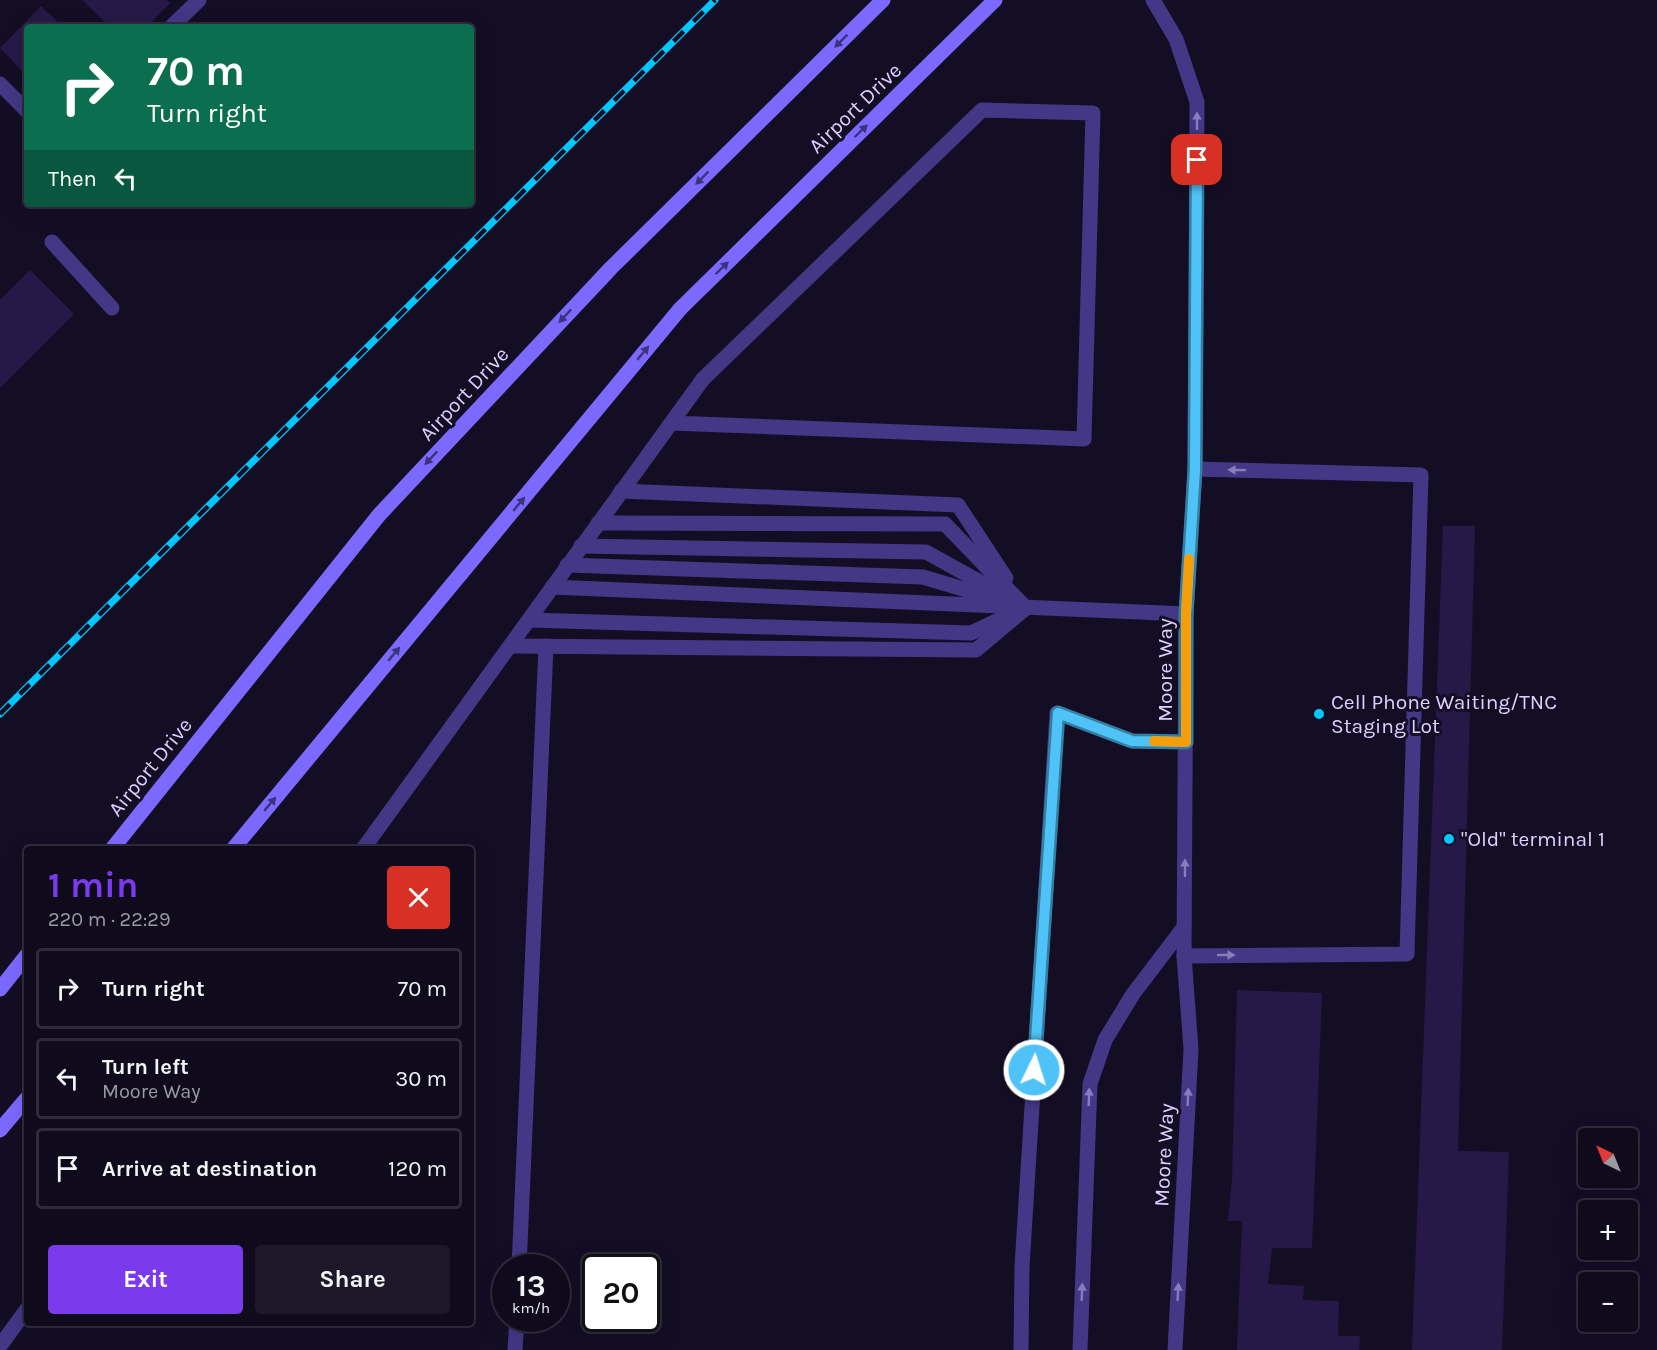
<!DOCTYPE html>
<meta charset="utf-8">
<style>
body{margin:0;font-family:Karla,sans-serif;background:#1d1829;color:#f1f3f6;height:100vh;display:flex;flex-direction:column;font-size:22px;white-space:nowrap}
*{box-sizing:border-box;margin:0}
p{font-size:20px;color:#9b9aa3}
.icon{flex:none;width:33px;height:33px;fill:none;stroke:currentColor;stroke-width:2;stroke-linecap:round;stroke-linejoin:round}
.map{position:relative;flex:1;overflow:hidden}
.drawer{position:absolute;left:24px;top:846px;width:450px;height:480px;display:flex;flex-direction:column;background:#0f0a1c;border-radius:6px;box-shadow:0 6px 24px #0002,0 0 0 2px #2f2b3b}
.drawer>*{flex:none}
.top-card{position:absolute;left:24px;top:24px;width:450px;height:183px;border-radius:6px;box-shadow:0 6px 24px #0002,0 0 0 2px #2f2b3b;background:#0b6e4f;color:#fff;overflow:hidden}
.needle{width:39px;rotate:317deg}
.fabs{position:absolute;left:1578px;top:1128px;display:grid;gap:12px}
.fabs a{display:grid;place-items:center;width:60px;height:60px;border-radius:6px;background:#0f0a1c;box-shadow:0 6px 24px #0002,0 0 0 2px #2f2b3b;font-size:30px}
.speed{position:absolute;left:492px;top:1254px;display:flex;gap:12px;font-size:30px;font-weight:700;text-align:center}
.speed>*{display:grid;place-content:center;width:78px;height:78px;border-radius:50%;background:#0f0a1c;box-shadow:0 6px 24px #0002,0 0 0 2px #2f2b3b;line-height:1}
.speed small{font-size:15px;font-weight:400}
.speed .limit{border:3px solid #111;border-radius:9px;background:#fff;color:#111}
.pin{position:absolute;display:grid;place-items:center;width:51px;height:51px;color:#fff;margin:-26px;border-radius:12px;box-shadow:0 3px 9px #0006}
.me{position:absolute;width:66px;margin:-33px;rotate:4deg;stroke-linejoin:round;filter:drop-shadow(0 0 4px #0008)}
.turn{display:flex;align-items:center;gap:21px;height:126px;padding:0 24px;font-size:27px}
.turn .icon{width:78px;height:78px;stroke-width:2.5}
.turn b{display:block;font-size:42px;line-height:51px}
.then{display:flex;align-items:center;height:57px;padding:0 24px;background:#0003;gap:12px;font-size:22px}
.round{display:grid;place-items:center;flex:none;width:63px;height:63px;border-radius:6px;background:#1d1829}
.overview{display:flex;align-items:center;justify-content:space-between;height:102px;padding:0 24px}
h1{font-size:36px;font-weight:700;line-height:45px;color:#7c3aed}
.button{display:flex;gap:12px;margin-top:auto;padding:12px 24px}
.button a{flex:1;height:69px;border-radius:6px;background:#7c3aed;color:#fff;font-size:24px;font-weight:700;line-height:69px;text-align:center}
.button a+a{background:#1d1829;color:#f1f3f6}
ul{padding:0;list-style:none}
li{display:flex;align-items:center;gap:18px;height:81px;margin:0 12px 9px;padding:0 12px;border:3px solid #2f2b3b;border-radius:6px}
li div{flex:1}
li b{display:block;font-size:22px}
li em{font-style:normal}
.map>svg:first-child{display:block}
.building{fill:#271947}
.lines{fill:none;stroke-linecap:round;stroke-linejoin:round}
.lane{stroke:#433786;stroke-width:15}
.street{stroke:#433786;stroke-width:15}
.secondary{stroke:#7d69ff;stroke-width:15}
.rail-casing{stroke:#00c7fd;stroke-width:7}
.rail{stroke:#140e25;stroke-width:4.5;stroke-dasharray:14;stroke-linecap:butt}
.oneway{fill:#3e327c}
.oneway2{fill:#887dbc}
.route-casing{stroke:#337fa1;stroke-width:15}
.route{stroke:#4fc3f7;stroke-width:10}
.slow{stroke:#f59e0b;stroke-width:10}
.poi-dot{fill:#00c7fd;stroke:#140e25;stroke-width:2}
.labels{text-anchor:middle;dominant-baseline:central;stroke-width:6;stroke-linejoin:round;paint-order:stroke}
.street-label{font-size:21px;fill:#dcd2ff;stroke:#140e25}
.poi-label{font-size:21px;fill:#dcd2ff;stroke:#140e25;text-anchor:start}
</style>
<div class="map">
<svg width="1657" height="1350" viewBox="0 0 1657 1350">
<rect width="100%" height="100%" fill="#140e25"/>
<!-- building -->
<g class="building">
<path d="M82 0H167L170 3 147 27H110Z"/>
<path d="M41 6 63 27H27V76L0 48Z"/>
<path d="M30 270 74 314 0 388V300Z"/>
<path d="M1443 526H1475L1458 1151 1509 1152 1502 1350H1412Z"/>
<path d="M1237 990 1322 993 1312 1248H1272L1268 1284 1304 1286 1303 1300 1339 1301 1338 1336H1360L1359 1350H1237L1242 1221H1228L1232 1179Z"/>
</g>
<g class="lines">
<!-- lane -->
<g class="lane">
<path d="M171 27 199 0"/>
<path d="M0 84 27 111"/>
<path d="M52 242 112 308"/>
<path d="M621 491 958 505 1006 578"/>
<path d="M598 523 945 524 1026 608"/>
<path d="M581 546 926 552 1000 593"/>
<path d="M567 565 923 577 1003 601"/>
<path d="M552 587 1186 614"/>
<path d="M529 620 971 633 1007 616"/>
<path d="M511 646 976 650 1026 608"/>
<path d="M363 849 703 379 982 110 1093 113 1084 439 671 423"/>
<path d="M1184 956 1407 954 1421 475 1195 469"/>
<path d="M519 1268 546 646"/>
<path d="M0 1346 27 1309"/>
<path d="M515 1350 517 1318"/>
<path d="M1021 1350 1022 1267 1027 1186 1057 713 1132 741 1186 742"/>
</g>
<!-- street -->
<g class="street">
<path d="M1153 0 1176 39 1197 102 1195 469 1186 614 1184 956 1191 1049 1175 1350"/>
<path d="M1080 1350 1090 1084 1105 1040 1133 994 1184 927"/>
</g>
<!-- secondary -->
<g class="secondary">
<path d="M112 849 379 515 611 268 883 0"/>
<path d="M233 849 680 309 995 0"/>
<path d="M0 989 27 955"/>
<path d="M0 1130 27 1098"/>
</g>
<!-- rail casing -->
<g class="rail-casing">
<path id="rail" d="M0 714 715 0"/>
</g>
<!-- rail -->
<use href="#rail" class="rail"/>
</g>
<!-- one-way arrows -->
<defs><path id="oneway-solid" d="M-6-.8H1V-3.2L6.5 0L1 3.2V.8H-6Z" transform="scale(1.5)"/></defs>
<g class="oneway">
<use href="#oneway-solid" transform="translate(841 41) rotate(135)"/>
<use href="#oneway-solid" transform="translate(861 131) rotate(-44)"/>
<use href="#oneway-solid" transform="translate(702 178) rotate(135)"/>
<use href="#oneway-solid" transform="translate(722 268) rotate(-44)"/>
<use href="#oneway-solid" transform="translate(565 316) rotate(133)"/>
<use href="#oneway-solid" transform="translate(643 353) rotate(-50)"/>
<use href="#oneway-solid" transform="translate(431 458) rotate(133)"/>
<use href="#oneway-solid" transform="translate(519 504) rotate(-50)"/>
<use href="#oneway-solid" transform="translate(394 654) rotate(-50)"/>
<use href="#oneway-solid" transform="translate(270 804) rotate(-50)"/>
</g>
<g class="oneway2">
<use href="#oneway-solid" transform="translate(1197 121) rotate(-90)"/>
<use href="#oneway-solid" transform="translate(1237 470) rotate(-179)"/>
<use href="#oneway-solid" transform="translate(1185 868) rotate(-90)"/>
<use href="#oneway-solid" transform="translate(1226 955)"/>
<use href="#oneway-solid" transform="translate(1089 1097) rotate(-88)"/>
<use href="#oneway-solid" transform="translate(1188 1097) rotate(-87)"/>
<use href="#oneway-solid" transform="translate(1082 1292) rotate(-88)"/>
<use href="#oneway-solid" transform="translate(1178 1292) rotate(-87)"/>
</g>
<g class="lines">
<!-- route casing -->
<g class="route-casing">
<path id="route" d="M1034 1070 1058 713 1132 741 1186 742V614L1195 469 1197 160"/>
</g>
<!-- route -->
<use href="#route" class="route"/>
<!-- slow -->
<path class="slow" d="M1154 741 1186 742V614L1189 559"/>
</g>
<!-- markers -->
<g class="poi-dot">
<circle cx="1319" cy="714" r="6"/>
<circle cx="1449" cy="839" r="6"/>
</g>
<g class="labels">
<!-- street labels -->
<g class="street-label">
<text transform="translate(855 108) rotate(-44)">Airport Drive</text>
<text transform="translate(464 394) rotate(-47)">Airport Drive</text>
<text transform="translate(1165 670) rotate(-90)">Moore Way</text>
<text transform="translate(150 767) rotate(-51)">Airport Drive</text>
<text transform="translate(1164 1155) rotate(-87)">Moore Way</text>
</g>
<!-- poi labels -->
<g class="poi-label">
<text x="1331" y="702">Cell Phone Waiting/TNC<tspan x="1331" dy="24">Staging Lot</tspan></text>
<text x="1461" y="839">"Old" terminal 1</text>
</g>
</g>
</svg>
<div class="fabs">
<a><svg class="needle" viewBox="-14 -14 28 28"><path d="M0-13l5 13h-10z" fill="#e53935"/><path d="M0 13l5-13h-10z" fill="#9b9aa3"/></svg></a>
<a>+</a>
<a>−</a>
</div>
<div class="speed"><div>13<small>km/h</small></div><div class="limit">20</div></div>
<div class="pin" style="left:1197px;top:160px;background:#d93025"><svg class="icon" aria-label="arrive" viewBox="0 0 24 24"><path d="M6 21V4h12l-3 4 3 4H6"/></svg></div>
<svg class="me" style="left:1034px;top:1070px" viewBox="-20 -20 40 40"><circle r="17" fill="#4fc3f7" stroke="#fff" stroke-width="3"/><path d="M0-11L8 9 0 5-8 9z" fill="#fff"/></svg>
<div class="top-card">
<div class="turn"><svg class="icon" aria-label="right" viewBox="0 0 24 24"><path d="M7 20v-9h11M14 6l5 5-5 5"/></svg><div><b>70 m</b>Turn right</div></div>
<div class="then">Then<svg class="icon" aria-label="left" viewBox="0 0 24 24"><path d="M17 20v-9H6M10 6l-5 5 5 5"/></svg></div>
</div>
<section class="drawer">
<div class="overview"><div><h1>1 min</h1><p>220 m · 22:29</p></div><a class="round" style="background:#d93025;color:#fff"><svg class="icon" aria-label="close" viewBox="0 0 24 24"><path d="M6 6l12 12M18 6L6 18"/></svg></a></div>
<ul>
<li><svg class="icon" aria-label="right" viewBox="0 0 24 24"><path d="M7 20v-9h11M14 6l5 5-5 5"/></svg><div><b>Turn right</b></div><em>70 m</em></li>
<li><svg class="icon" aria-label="left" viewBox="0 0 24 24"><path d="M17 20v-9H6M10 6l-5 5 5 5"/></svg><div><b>Turn left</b><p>Moore Way</p></div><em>30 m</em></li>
<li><svg class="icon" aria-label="arrive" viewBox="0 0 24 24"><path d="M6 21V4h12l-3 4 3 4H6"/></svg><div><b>Arrive at destination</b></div><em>120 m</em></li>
</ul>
<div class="button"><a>Exit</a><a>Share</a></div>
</section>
</div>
